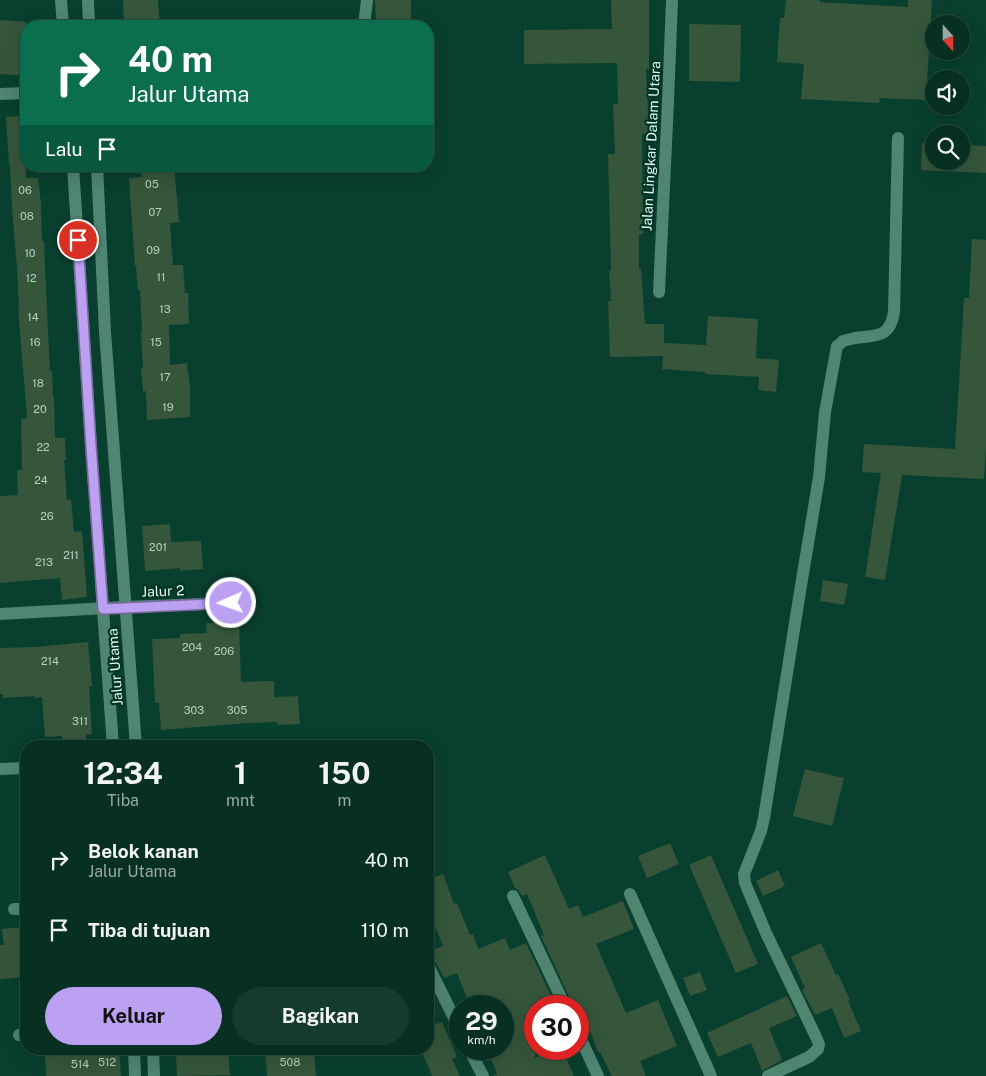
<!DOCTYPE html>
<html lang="id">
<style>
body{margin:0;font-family:"Public Sans",sans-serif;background:#153b2f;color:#f1f3f6;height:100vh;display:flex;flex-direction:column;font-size:19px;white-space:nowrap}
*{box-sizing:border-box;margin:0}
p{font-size:16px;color:#98a9a5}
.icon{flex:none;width:28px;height:28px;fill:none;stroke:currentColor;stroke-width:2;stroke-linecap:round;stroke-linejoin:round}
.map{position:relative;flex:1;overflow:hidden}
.sheet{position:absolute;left:20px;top:740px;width:414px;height:315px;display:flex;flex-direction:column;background:#072f22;border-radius:20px;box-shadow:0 5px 20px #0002,0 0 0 1px #284a40}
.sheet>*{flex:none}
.guide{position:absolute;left:20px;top:20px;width:414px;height:152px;border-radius:20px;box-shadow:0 5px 20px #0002,0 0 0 1px #284a40;background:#0b6e4f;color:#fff;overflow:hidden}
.needle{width:32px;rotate:159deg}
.controls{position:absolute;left:925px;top:15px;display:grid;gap:10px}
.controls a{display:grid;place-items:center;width:45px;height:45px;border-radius:50%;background:#072f22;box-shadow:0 5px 20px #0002,0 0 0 1px #284a40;font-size:25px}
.speed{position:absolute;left:449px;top:995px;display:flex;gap:10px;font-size:25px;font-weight:700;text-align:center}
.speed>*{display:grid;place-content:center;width:65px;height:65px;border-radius:50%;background:#072f22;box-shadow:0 5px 20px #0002,0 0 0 1px #284a40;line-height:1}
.speed small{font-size:12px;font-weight:400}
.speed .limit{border:8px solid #d22;background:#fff;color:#111}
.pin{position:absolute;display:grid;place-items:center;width:42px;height:42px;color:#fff;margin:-21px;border:2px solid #fff;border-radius:50%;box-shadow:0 1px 5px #0007}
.me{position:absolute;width:55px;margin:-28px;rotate:268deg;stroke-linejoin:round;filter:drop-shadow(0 0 4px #0008)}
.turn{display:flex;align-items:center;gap:18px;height:105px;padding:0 25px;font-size:22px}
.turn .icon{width:65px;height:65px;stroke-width:2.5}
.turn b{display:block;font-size:35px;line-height:42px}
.then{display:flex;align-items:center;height:48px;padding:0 25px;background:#0003;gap:10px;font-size:19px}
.eta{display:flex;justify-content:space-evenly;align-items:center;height:85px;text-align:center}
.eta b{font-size:30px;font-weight:700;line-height:35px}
.primary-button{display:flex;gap:10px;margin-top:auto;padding:10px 25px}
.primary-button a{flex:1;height:58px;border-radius:30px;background:#bca0f2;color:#111;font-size:20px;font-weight:700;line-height:58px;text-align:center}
.primary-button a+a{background:#153b2f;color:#f1f3f6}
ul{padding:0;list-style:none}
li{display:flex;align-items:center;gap:15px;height:70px;padding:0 25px}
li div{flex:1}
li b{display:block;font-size:19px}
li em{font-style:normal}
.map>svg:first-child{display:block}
.building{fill:#35563a}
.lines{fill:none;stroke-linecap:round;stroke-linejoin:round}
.minor{stroke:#4f8571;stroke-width:12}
.route-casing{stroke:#7a689d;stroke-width:12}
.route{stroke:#bca0f2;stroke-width:9}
.labels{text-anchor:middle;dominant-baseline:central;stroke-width:4.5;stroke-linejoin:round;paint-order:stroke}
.number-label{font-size:11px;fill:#b5d0c1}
.street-label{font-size:14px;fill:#e0f9ee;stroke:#003425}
</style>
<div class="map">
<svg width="986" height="1076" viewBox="0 0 986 1076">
<rect width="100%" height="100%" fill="#093f2e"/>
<!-- building -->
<g class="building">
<path d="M123 0H158L160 26H124Z"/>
<path d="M375 0H411V22H376Z"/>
<path d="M611 0H649V69H646L649 134H642L643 234H639V269H641L645 324H664V343L706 345 708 316 758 319 756 358 779 360 776 392 758 390 759 377 705 374V372L662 369 663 356 610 357 608 301H611L609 271H611L608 154H615L613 104H618L617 63 524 64V30L612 29Z"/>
<path d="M786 0H820V2L908 7V0H932L926 100 880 98 879 103 801 99 804 64 777 62 780 18H784Z"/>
<path d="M0 20 26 22V76L0 74Z"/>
<path d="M689 24 741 25 740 82 689 81Z"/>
<path d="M26 116V178H38L41 204 42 241H44L45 266 50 371H52L53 397H54L55 438H65L66 460H64L67 500 71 499 74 532 82 531 87 597 62 600 60 578 0 583V496L18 495 17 470H22L21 419 27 418 18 307H19L17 268 12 208 10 164H9L6 117Z"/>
<path d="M922 143 934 144V161H961V145L986 146V173L921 170Z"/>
<path d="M174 166 179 222 170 223 173 265H183L185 293H188L189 324 169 325 170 365 187 363 190 387V417L147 420 146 391 143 392 141 368H143L141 332H142L140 290H138L136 266H135L129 178 142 177 141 168Z"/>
<path d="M972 239 986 240V449L984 479 902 475 885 580 865 577 881 473 862 472 864 444 955 449 964 298H969Z"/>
<path d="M170 524 171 542 201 541 203 569 180 571V568L145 571 142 526Z"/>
<path d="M823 580 848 584 844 605 820 601Z"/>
<path d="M239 622 241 682 274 681V697L298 696 300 724 277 725V722L247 723 161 730 159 703H155L152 639 180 638V634L207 633 206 623Z"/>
<path d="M88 642 92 686H89L92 734 86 735V746H62V736L45 737 42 697 35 698V696L3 698V694H0V648L36 647Z"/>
<path d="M805 769 844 778 832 826 793 816Z"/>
<path d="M670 843 679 864 647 878 638 856Z"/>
<path d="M545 855 569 909 578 905 583 917 623 901 634 929 596 944 626 1013 658 1000 677 1046 640 1061 646 1076H612L600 1052H598L585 1017 578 1020V1006H573L572 1003 541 936 544 935 527 894 522 896 518 890 515 888 508 872Z"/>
<path d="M711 855 758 964 736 973 689 865Z"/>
<path d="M778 870 785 886 763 896 756 881Z"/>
<path d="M443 874 454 904 457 903 470 935 473 934 478 949 505 938 510 950 526 943 556 1006H535V1058L557 1049H562L574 1076H492L497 1074 487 1049H502V1006H470L457 973 444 978 435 961 432 958 428 957V952L443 946 428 908V880Z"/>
<path d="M25 927 26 943V977L0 979V945H4L2 929Z"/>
<path d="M821 943 836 975 838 974 850 1000 848 1001 861 1031 844 1038 832 1008 815 1015 802 990 805 988 791 957Z"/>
<path d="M700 972 707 990 690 996 683 978Z"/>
<path d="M787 996 797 1016 769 1028 782 1060 762 1071 751 1043 718 1057 707 1033Z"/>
<path d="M442 1022 457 1057 452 1059 460 1076H432L421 1049H428V1027Z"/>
<path d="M58 1049H119L121 1076H46L45 1050Z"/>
<path d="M205 1049H228L230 1075 177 1076 176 1056 206 1055Z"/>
<path d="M265 1049H314L316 1076H267Z"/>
</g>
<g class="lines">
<!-- minor -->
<g class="minor">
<path d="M61 0 63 26"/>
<path d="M88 0 89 26"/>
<path d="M364 26 367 0"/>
<path d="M0 94 26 93"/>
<path d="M73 166 91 446 113 746"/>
<path d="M97 166 105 332 136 746"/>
<path d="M659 292 668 102 672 0"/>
<path d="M0 614 125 607 231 603"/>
<path d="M0 769 26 768"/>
<path d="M630 894 711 1076"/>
<path d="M513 896 565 1006"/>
<path d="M14 909H26"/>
<path d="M428 965 460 1030"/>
<path d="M578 1033 598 1076"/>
<path d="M19 1035 26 1034"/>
<path d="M134 1049 135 1076"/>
<path d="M153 1049 154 1076"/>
<path d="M469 1049 483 1076"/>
<path d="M768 1076 809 1057 818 1049 819 1044 816 1037 766 933 745 883 744 874 761 831 764 818 799 598 819 477 825 412 837 346C839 345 841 343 843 341 847 340 851 339 855 338 877 335 890 338 894 312L898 138"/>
</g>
</g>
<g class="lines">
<!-- route casing -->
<g class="route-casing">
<path id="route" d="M78 240 91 446 103 609 231 603"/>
</g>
<!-- route -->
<use href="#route" class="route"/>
</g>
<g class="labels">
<!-- number labels -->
<g class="number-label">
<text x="152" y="184">05</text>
<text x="25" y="190">06</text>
<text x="155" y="212">07</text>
<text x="27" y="216">08</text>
<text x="153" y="250">09</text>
<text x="30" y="253">10</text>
<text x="161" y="277">11</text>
<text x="31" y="278">12</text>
<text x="165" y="309">13</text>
<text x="33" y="317">14</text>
<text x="35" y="342">16</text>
<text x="156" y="342">15</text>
<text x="165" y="377">17</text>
<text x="38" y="383">18</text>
<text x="168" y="407">19</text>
<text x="40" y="409">20</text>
<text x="43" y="447">22</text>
<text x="41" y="480">24</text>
<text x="47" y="516">26</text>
<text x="158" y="547">201</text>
<text x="71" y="555">211</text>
<text x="44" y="562">213</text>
<text x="192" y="647">204</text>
<text x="224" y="651">206</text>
<text x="50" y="661">214</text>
<text x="194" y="710">303</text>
<text x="237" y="710">305</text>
<text x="80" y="721">311</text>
<text x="107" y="1062">512</text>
<text x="290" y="1062">508</text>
<text x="80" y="1064">514</text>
</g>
<!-- street labels -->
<g class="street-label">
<text transform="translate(651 146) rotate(-87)">Jalan Lingkar Dalam Utara</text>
<text transform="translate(163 591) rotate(-2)">Jalur 2</text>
<text transform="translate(115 667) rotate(-94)">Jalur Utama</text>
</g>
</g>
</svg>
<div class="controls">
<a><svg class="needle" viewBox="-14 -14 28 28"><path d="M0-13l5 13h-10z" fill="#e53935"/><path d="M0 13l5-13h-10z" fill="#98a9a5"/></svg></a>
<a><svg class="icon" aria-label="sound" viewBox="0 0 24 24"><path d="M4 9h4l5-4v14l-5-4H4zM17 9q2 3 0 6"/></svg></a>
<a><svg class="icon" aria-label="search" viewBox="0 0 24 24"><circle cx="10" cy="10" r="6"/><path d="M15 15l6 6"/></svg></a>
</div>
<div class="speed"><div>29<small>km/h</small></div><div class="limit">30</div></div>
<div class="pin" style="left:78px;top:240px;background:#d93025"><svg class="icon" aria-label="arrive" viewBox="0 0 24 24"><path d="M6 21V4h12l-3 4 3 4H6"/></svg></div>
<svg class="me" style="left:231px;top:603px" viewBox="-20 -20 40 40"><circle r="17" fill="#bca0f2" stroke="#fff" stroke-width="3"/><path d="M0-11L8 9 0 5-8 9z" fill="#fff"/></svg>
<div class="guide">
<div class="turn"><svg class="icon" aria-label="right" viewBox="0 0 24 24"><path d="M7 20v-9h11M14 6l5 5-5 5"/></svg><div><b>40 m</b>Jalur Utama</div></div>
<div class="then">Lalu<svg class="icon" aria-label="arrive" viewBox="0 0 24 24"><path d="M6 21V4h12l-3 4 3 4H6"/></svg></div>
</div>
<section class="sheet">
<div class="eta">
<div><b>12:34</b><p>Tiba</p></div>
<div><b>1</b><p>mnt</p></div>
<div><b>150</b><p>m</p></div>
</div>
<ul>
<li><svg class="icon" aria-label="right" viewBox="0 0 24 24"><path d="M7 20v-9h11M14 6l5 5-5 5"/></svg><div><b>Belok kanan</b><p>Jalur Utama</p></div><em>40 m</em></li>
<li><svg class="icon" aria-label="arrive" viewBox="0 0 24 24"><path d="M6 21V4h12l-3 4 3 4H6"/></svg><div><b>Tiba di tujuan</b></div><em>110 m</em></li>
</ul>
<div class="primary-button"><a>Keluar</a><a>Bagikan</a></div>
</section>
</div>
